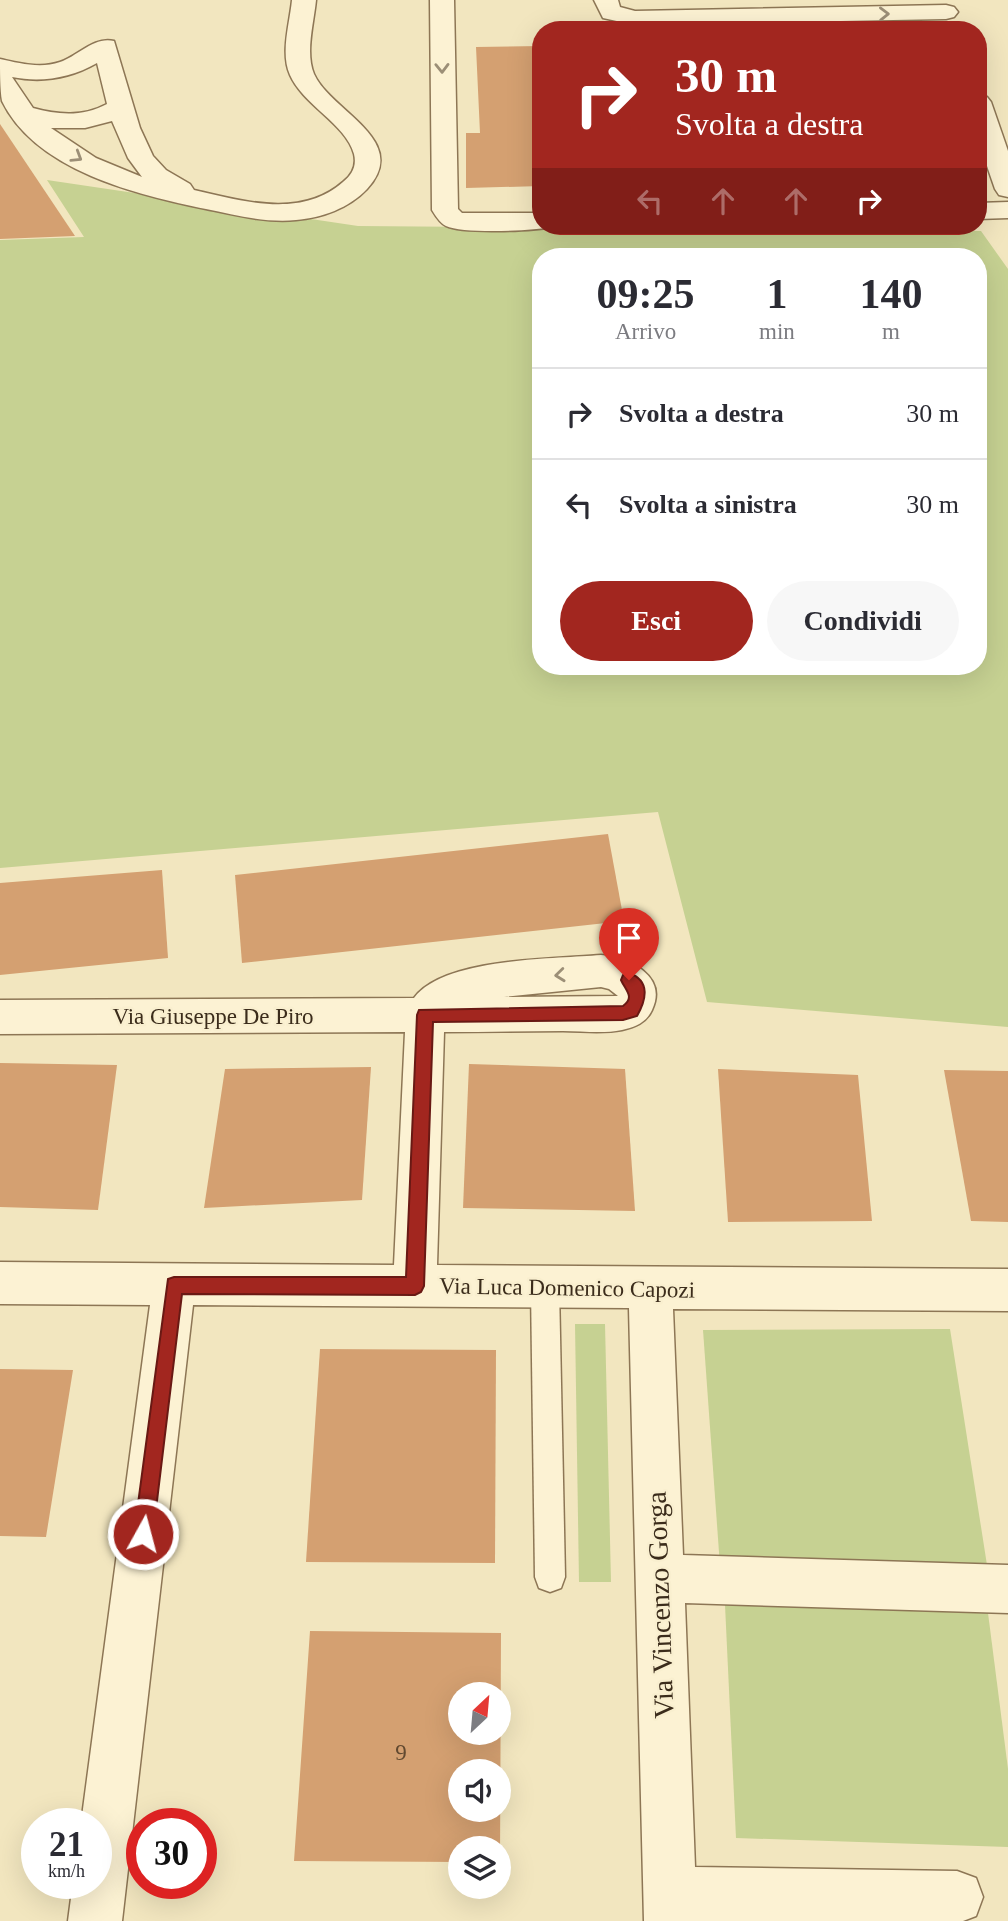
<!DOCTYPE html>
<html lang="it">
<style>
body{margin:0;font-family:"Times New Roman",serif;background:#f7f7f7;color:#2b2b33;height:100vh;display:flex;flex-direction:column;font-size:26px;white-space:nowrap}
*{box-sizing:border-box;margin:0}
p{font-size:23px;color:#7c7c81}
.icon{flex:none;width:38px;height:38px;fill:none;stroke:currentColor;stroke-width:2;stroke-linecap:round;stroke-linejoin:round}
.map{position:relative;flex:1;overflow:hidden}
.details{position:absolute;left:532px;top:248px;width:455px;height:427px;display:flex;flex-direction:column;background:#fff;border-radius:28px;box-shadow:0 7px 28px #0002}
.details>*{flex:none}
.hud{position:absolute;left:532px;top:21px;width:455px;height:214px;border-radius:28px;box-shadow:0 7px 28px #0002;background:#a2261f;color:#fff;overflow:hidden}
.needle{width:46px;rotate:26deg}
.buttons{position:absolute;left:448px;top:1682px;display:grid;gap:14px}
.buttons a{display:grid;place-items:center;width:63px;height:63px;border-radius:50%;background:#fff;box-shadow:0 7px 28px #0002;font-size:35px}
.speed{position:absolute;left:21px;top:1808px;display:flex;gap:14px;font-size:35px;font-weight:700;text-align:center}
.speed>*{display:grid;place-content:center;width:91px;height:91px;border-radius:50%;background:#fff;box-shadow:0 7px 28px #0002;line-height:1}
.speed small{font-size:18px;font-weight:400}
.speed .limit{border:10px solid #d22;background:#fff;color:#111}
.pin{position:absolute;display:grid;place-items:center;width:60px;height:60px;color:#fff;margin:-72px -30px;border-radius:50% 50% 50% 0;rotate:-45deg;box-shadow:0 0 7px #0007}
.pin .icon{rotate:45deg}
.me{position:absolute;width:77px;margin:-38px;rotate:7deg;stroke-linejoin:round;filter:drop-shadow(0 0 5px #0008)}
.turn{display:flex;align-items:center;gap:24px;height:147px;padding:0 28px;font-size:32px}
.turn .icon{width:91px;height:91px;stroke-width:2.5}
.turn b{display:block;font-size:49px;line-height:60px}
.lanes{display:flex;align-items:center;height:66px;padding:0 28px;background:#0003;justify-content:center;gap:35px;direction:ltr}
.lanes .off{opacity:.35}
.eta{display:flex;justify-content:space-evenly;align-items:center;height:119px;text-align:center}
.eta b{font-size:42px;font-weight:800;line-height:49px}
.action{display:flex;gap:14px;margin-top:auto;padding:14px 28px}
.action a{flex:1;height:80px;border-radius:42px;background:#a2261f;color:#fff;font-size:28px;font-weight:800;line-height:80px;text-align:center}
.action a+a{background:#f7f7f7;color:#2b2b33}
ul{padding:0;list-style:none}
li{display:flex;align-items:center;gap:21px;height:91px;padding:0 28px;border-top:2px solid #e1e1e2}
li div{flex:1}
li b{display:block;font-size:26px}
li em{font-style:normal}
.map>svg:first-child{display:block}
.green{fill:#c6d192;fill-rule:evenodd}
.building{fill:#d4a071;fill-rule:evenodd}
.lines{fill:none;stroke-linecap:round;stroke-linejoin:round}
.service-casing{stroke:#8d7655;stroke-width:3}
.minor-casing{stroke:#8d7655;stroke-width:3}
.service{fill:#fcf2d3;fill-rule:evenodd}
.minor{fill:#fcf2d3;fill-rule:evenodd}
.oneway{stroke:#9c8f77}
.route{fill:#a2261f;stroke:#691914;stroke-width:2}
.labels{text-anchor:middle;dominant-baseline:central;stroke-width:5;stroke-linejoin:round;paint-order:stroke}
.street-label{font-size:23px;fill:#3b2c1b;stroke:#f9efcf}
.near-number-label{font-size:23px;fill:#614930}
.near-street-label{font-size:28px;fill:#3b2c1b;stroke:#f9efcf}
</style>
<div class="map">
<svg width="1008" height="1921" viewBox="0 0 1008 1921">
<rect width="100%" height="100%" fill="#f2e6bf"/>
<!-- green -->
<g class="green">
<path d="M47 180 358 226 981 231 1008 269V1027L707 1002 658 812 0 868V240L84 237ZM541 257H978V667H541Z"/>
<path d="M575 1324H605L611 1582H579Z"/>
<path d="M950 1329 987 1565 720 1566 703 1330Z"/>
<path d="M725 1605 988 1613 1008 1769V1847L736 1838Z"/>
</g>
<!-- building -->
<g class="building">
<path d="M541 46V186L466 188V133H480L476 47Z"/>
<path d="M0 124 75 236 0 239Z"/>
<path d="M608 834 624 921 242 963 235 875Z"/>
<path d="M162 870 168 958 0 975V883Z"/>
<path d="M0 1063 117 1065 98 1210 0 1207Z"/>
<path d="M469 1064 625 1069 635 1211 463 1208Z"/>
<path d="M371 1067 362 1200 204 1208 225 1069Z"/>
<path d="M718 1069 858 1075 872 1221 728 1222Z"/>
<path d="M944 1070 1008 1071V1222L971 1221Z"/>
<path d="M320 1349 496 1350 495 1563 306 1562Z"/>
<path d="M0 1369 73 1370 46 1537 0 1536Z"/>
<path d="M310 1631 501 1633 500 1863 499 1848H460V1862L294 1861ZM460 1694H499V1732H460ZM460 1771H499V1810H460Z"/>
</g>
<g class="lines">
<!-- service casing -->
<g class="service-casing">
<path id="service" d="M545 1275 555 1279 559 1288 565 1577 561 1588 550 1592 539 1588 535 1577 531 1288 535 1279Z"/>
</g>
<!-- minor casing -->
<g class="minor-casing">
<g id="minor">
<path d="M292 0H316C314 22 305 53 314 74 331 112 412 140 367 189 349 208 322 218 296 220 266 223 235 215 206 209 138 195 36 171 2 101 0 90 0 70 0 59 19 63 40 69 60 62 78 56 94 36 114 41L140 128 153 156 166 170 190 184 194 190C243 201 301 219 343 182 352 175 357 166 354 154 346 124 303 105 290 75 280 53 290 22 292 0ZM97 63 107 104C83 117 58 115 33 108L12 77C41 83 71 78 97 63ZM112 121 128 158 142 177 96 158 51 128H85Z"/>
<path d="M430 0H454L458 209 462 213H541V226L551 227C533 231 462 234 446 226 440 223 435 215 432 210Z"/>
<path d="M594 0H618L620 7 635 11 946 5 954 7 958 12 954 17 946 19 635 25 603 18Z"/>
<path d="M978 94 987 97 991 102 1008 151V197L999 195 995 189 978 140Z"/>
<path d="M1008 202V218L978 219V203Z"/>
<path d="M601 955C630 958 668 976 652 1010 646 1023 635 1027 622 1030 603 1034 582 1031 563 1031 523 1031 484 1032 444 1032L437 1265 1008 1269V1311L673 1309 683 1555 1008 1565V1613L685 1603 695 1867 957 1871 976 1878 983 1897 976 1916 963 1921H644L629 1308 193 1305 122 1921H68L73 1883H96V1824H81L150 1305 0 1304V1262L394 1265 405 1032 0 1034V1000L414 998C443 958 552 959 601 955ZM601 987 609 989 618 996 504 997Z"/>
</g>
</g>
<!-- service -->
<use href="#service" class="service"/>
<!-- minor -->
<use href="#minor" class="minor"/>
</g>
<!-- one-way arrows -->
<defs><path id="oneway-chevron" d="M-2-3.5L2.5 0L-2 3.5" fill="none" stroke-width="1.6" stroke-linecap="round" stroke-linejoin="round" transform="scale(1.75)"/></defs>
<g class="oneway">
<use href="#oneway-chevron" transform="translate(884 14) rotate(-1)"/>
<use href="#oneway-chevron" transform="translate(442 68) rotate(89)"/>
<use href="#oneway-chevron" transform="translate(77 157) rotate(32)"/>
<use href="#oneway-chevron" transform="translate(560 975) rotate(174)"/>
</g>
<!-- route -->
<path class="route" d="M629 973C651 981 646 1000 637 1016L623 1020 433 1022 424 1286 421 1292 415 1295 182 1294 153 1534 150 1541 143 1544 136 1541 134 1534 168 1279 174 1277H406L417 1015 419 1010 623 1006C635 997 626 991 621 980L623 975Z"/>
<g class="labels">
<!-- street labels -->
<g class="street-label">
<text x="213" y="1016">Via Giuseppe De Piro</text>
<text transform="translate(567 1288) rotate(1)">Via Luca Domenico Capozi</text>
</g>
<!-- near-number labels -->
<g class="near-number-label">
<text x="401" y="1752">9</text>
</g>
<!-- near-street labels -->
<g class="near-street-label">
<text transform="translate(660 1605) rotate(-92)">Via Vincenzo Gorga</text>
</g>
</g>
</svg>
<div class="buttons">
<a><svg class="needle" viewBox="-14 -14 28 28"><path d="M0-13l5 13h-10z" fill="#e53935"/><path d="M0 13l5-13h-10z" fill="#7c7c81"/></svg></a>
<a><svg class="icon" aria-label="sound" viewBox="0 0 24 24"><path d="M4 9h4l5-4v14l-5-4H4zM17 9q2 3 0 6"/></svg></a>
<a><svg class="icon" aria-label="layers" viewBox="0 0 24 24"><path d="M12 4l9 5-9 5-9-5zM3 14l9 5 9-5"/></svg></a>
</div>
<div class="speed"><div>21<small>km/h</small></div><div class="limit">30</div></div>
<div class="pin" style="left:629px;top:980px;background:#d93025"><svg class="icon" aria-label="arrive" viewBox="0 0 24 24"><path d="M6 21V4h12l-3 4 3 4H6"/></svg></div>
<svg class="me" style="left:143px;top:1534px" viewBox="-20 -20 40 40"><circle r="17" fill="#a2261f" stroke="#fff" stroke-width="3"/><path d="M0-11L8 9 0 5-8 9z" fill="#fff"/></svg>
<div class="hud">
<div class="turn"><svg class="icon" aria-label="right" viewBox="0 0 24 24"><path d="M7 20v-9h11M14 6l5 5-5 5"/></svg><div><b>30 m</b>Svolta a destra</div></div>
<div class="lanes"><svg class="icon off" aria-label="left" viewBox="0 0 24 24"><path d="M17 20v-9H6M10 6l-5 5 5 5"/></svg><svg class="icon off" aria-label="ahead" viewBox="0 0 24 24"><path d="M12 20V5M6 11l6-6 6 6"/></svg><svg class="icon off" aria-label="ahead" viewBox="0 0 24 24"><path d="M12 20V5M6 11l6-6 6 6"/></svg><svg class="icon" aria-label="right" viewBox="0 0 24 24"><path d="M7 20v-9h11M14 6l5 5-5 5"/></svg></div>
</div>
<section class="details">
<div class="eta">
<div><b>09:25</b><p>Arrivo</p></div>
<div><b>1</b><p>min</p></div>
<div><b>140</b><p>m</p></div>
</div>
<ul>
<li><svg class="icon" aria-label="right" viewBox="0 0 24 24"><path d="M7 20v-9h11M14 6l5 5-5 5"/></svg><div><b>Svolta a destra</b></div><em>30 m</em></li>
<li><svg class="icon" aria-label="left" viewBox="0 0 24 24"><path d="M17 20v-9H6M10 6l-5 5 5 5"/></svg><div><b>Svolta a sinistra</b></div><em>30 m</em></li>
</ul>
<div class="action"><a>Esci</a><a>Condividi</a></div>
</section>
</div>
